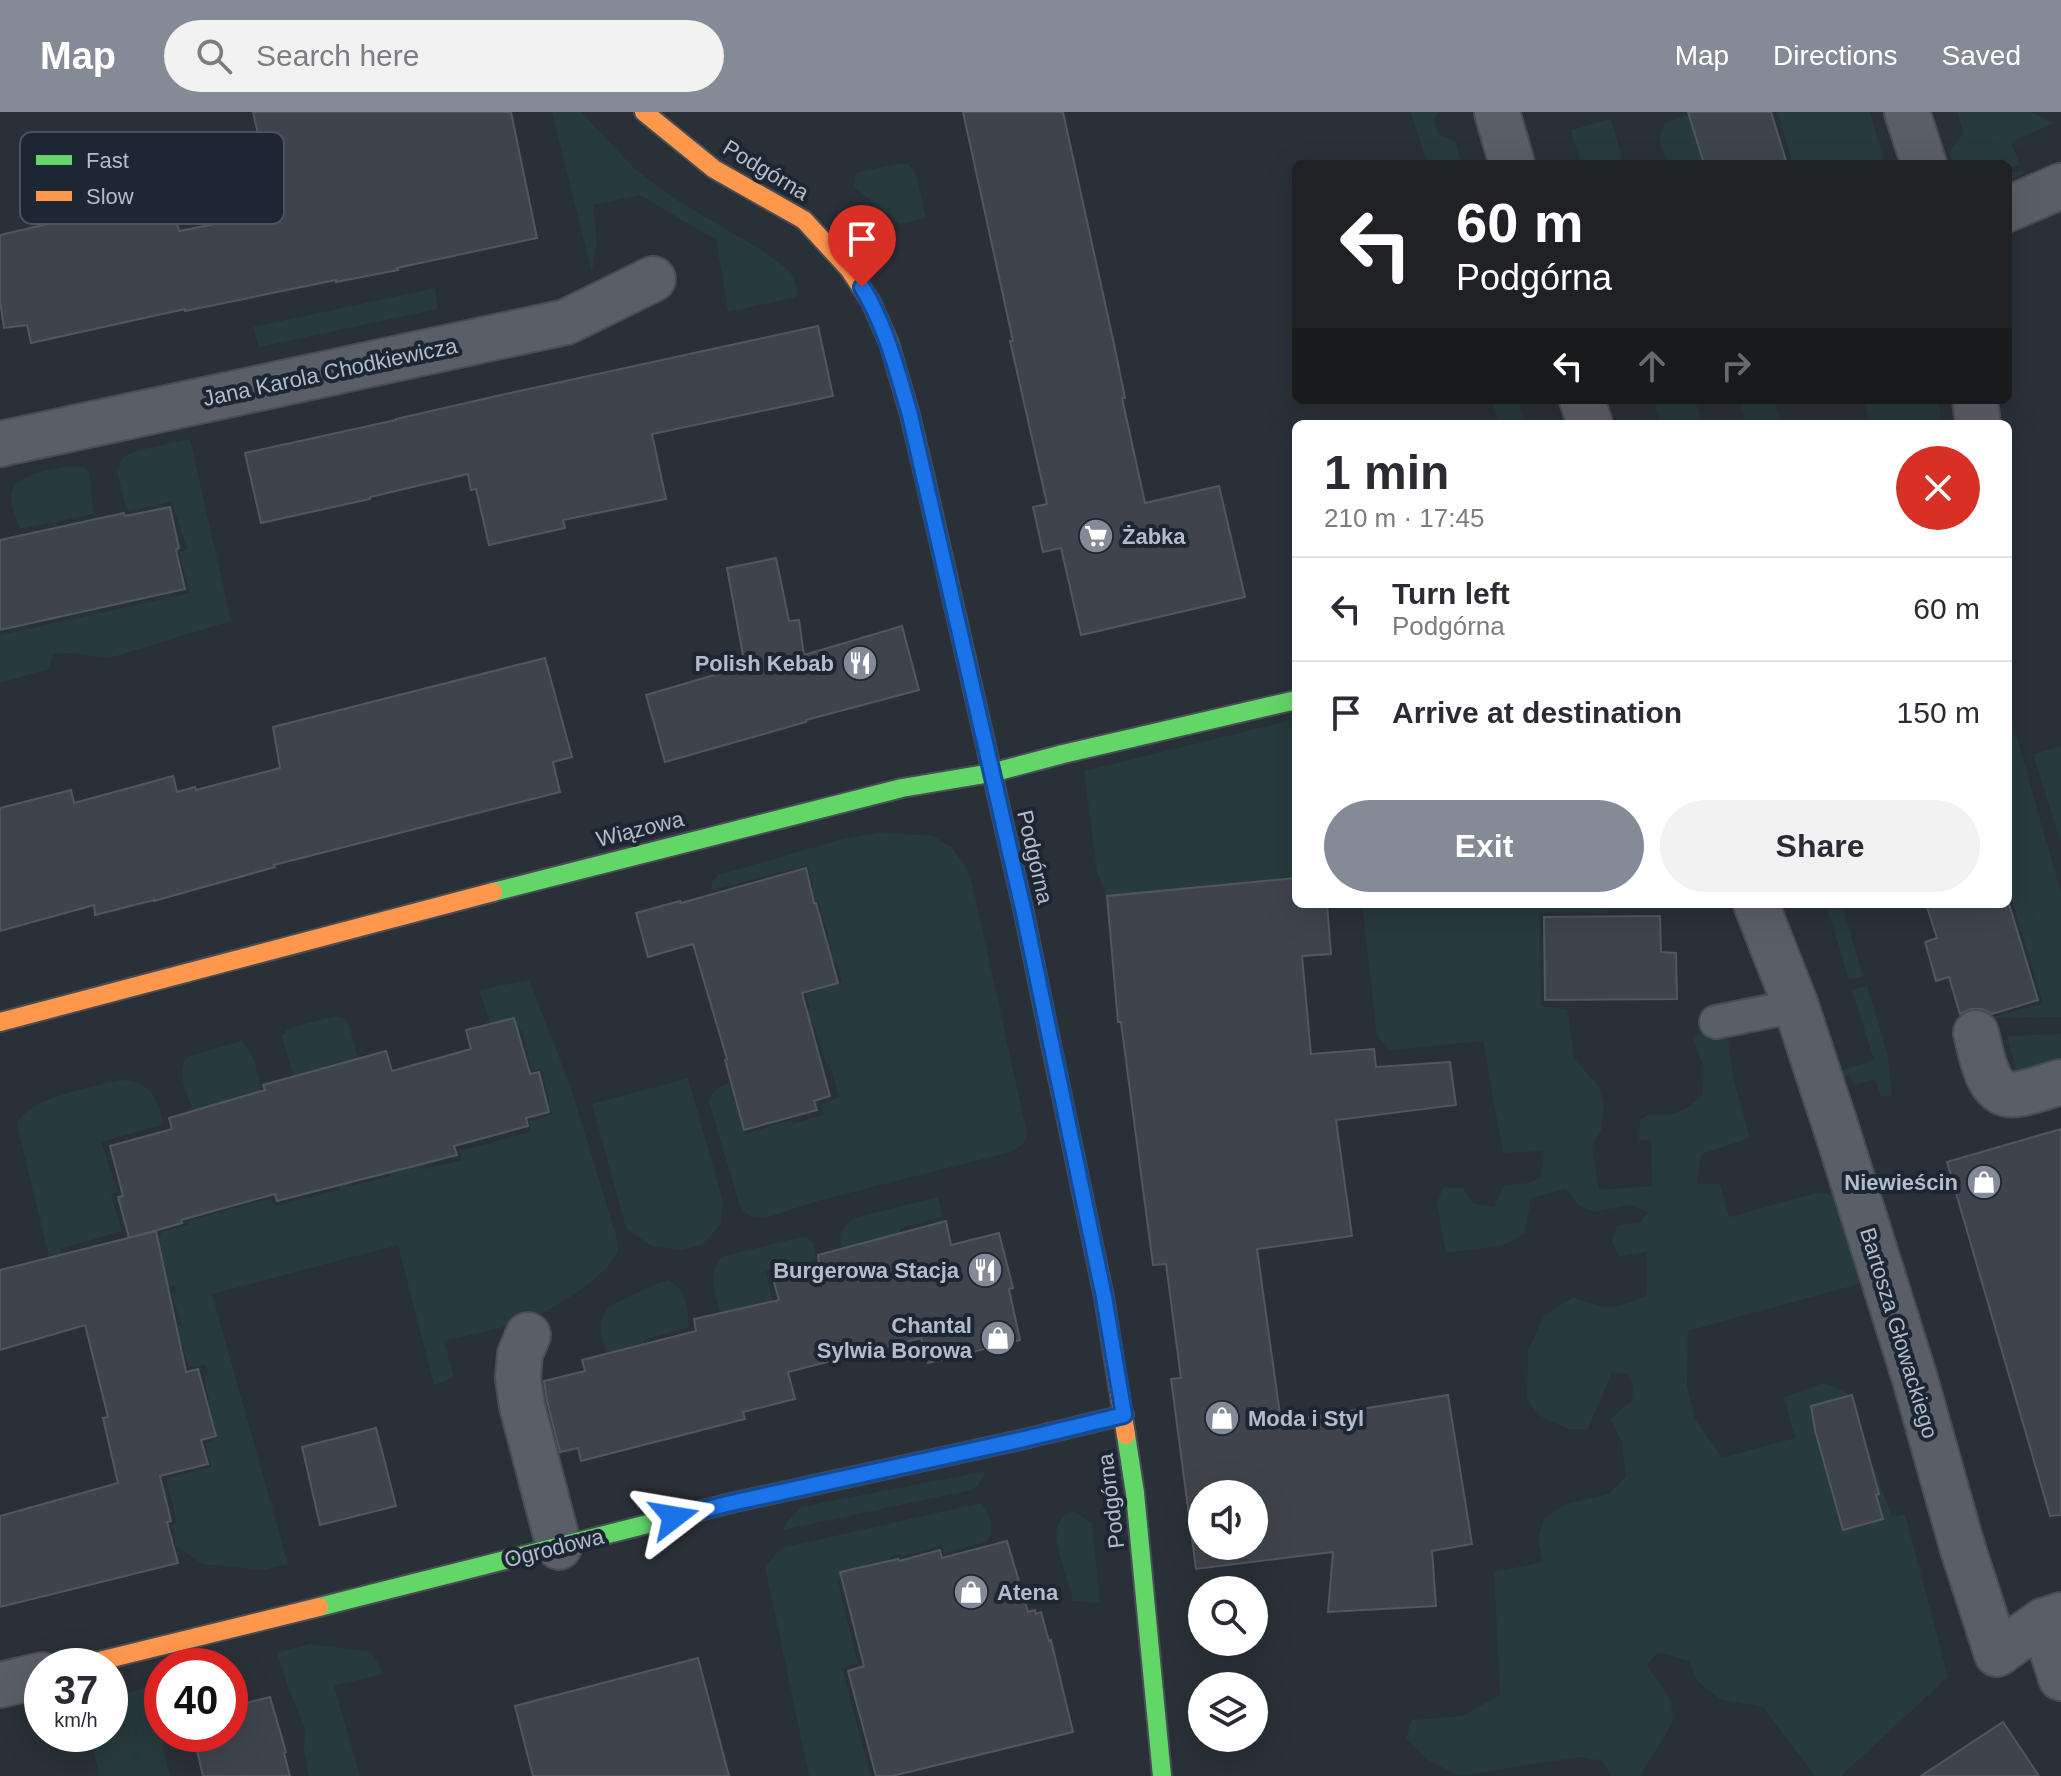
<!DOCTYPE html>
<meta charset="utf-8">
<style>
body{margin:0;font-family:Arial,sans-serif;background:#f2f2f3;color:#2b2b33;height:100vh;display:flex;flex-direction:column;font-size:30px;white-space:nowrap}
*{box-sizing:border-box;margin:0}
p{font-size:26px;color:#7c7c81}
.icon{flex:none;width:44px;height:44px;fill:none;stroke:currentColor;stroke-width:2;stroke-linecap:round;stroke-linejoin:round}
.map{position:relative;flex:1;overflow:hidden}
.drawer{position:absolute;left:1292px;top:308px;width:720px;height:488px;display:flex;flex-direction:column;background:#fff;border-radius:12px;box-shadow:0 8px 32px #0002}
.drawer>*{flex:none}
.banner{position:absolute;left:1292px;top:48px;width:720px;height:244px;border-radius:12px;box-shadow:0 8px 32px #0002;background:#202124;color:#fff;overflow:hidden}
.controls{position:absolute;left:1188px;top:1368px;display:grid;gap:16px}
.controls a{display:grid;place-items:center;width:80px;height:80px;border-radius:50%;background:#fff;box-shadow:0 8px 32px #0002;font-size:40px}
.speed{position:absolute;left:24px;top:1536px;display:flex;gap:16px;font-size:40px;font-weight:700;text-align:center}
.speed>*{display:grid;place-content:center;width:104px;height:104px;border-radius:50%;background:#fff;box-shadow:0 8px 32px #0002;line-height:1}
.speed small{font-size:20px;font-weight:400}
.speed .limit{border:12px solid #d22;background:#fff;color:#111}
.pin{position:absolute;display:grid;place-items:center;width:68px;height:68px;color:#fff;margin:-82px -34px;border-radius:50% 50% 50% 0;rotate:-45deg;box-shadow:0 0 8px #0007}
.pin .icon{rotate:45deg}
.me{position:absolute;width:88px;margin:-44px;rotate:76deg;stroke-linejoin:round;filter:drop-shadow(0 0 6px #0008)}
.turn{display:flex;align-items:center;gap:28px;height:168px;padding:0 32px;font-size:36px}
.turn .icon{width:104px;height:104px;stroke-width:2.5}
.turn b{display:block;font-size:56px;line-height:68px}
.lanes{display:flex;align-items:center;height:76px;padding:0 32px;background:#0003;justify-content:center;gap:40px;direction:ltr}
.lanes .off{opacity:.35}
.round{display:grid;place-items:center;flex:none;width:84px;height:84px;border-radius:42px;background:#f2f2f3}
.headline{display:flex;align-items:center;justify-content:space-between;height:136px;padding:0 32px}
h1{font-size:48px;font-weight:600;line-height:60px}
.action{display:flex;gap:16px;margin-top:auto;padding:16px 32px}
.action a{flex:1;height:92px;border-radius:48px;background:#848b96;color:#fff;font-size:32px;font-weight:600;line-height:92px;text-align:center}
.action a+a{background:#f2f2f3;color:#2b2b33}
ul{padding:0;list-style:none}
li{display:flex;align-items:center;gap:24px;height:104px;padding:0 32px;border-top:2px solid #e1e1e2}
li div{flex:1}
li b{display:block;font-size:30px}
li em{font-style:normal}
header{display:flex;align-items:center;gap:48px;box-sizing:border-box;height:112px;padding:0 40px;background:#848b96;color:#fff}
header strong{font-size:38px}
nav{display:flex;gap:44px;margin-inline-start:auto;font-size:28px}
.search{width:560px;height:72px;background:#f2f2f3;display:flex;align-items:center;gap:20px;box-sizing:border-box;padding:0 28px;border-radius:44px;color:#7c7c81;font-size:30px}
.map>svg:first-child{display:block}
.green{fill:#273a3e}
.building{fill:#3f444c;stroke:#52575f;stroke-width:2;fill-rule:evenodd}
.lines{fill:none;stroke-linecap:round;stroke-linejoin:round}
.lane-casing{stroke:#484c55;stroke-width:36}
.street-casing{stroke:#484c55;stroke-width:48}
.fast-casing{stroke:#484c55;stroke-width:22}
.slow-casing{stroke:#484c55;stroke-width:22}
.lane{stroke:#5a5e66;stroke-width:32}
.street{stroke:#5a5e66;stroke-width:44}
.fast{stroke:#63d668;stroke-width:18}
.slow{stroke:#ff974d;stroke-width:18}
.route-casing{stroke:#114b97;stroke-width:20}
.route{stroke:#1a73e8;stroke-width:14}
.labels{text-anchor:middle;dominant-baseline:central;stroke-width:8;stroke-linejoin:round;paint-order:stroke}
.street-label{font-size:22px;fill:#b4bcc9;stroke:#1d2633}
.poi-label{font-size:22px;font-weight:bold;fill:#b4bcc9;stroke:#1d2633;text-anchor:end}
.key{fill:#1d2633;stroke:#4a5360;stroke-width:2}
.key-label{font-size:22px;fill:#b4bcc9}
</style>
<header>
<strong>Map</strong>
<div class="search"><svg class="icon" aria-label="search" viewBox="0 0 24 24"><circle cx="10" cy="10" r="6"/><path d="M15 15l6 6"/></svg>Search here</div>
<nav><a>Map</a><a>Directions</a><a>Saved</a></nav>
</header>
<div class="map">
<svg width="2061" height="1664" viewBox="0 0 2061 1664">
<rect width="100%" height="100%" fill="#2a3038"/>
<!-- green -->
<g class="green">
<path d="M552 0H581L633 55 658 75 680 90 758 136 789 158 794 167 798 181 794 186 728 200 716 128 640 83 593 93 597 130 592 160Z"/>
<path d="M1411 0H1440L1434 6 1438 23 1455 29 1462 52H1427Z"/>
<path d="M1777 0H1870L1885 52H1793Z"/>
<path d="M1957 0H2030L2055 11 2011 30 2020 52 2010 56 2012 61 2022 58 2024 62 2008 69V52H1955L1948 41 1964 21Z"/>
<path d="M1688 3 1704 52H1667L1659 27 1665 11Z"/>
<path d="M1611 7 1624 52H1581L1571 18Z"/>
<path d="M896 52H908L916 61 926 106 900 112 854 75 856 61Z"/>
<path d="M435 176 438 197 259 235 253 215Z"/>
<path d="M1492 288H1518L1525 312H1499Z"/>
<path d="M1654 288H1695L1702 312H1661Z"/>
<path d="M1739 288H1774L1782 312H1746Z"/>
<path d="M1863 288H1938L1942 312H1870Z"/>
<path d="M190 327 231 509 110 546 69 541 54 542 48 557 0 571V523L190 481 179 441 187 437 172 390 127 399 117 360 122 346 135 339Z"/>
<path d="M70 354 85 356 89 361 94 402 20 417C17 408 11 395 11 386 11 361 52 358 70 354Z"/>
<path d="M2008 593 2061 781V905L1988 906 2043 892 2008 774Z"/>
<path d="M1296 607V766L1107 784 1097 760 1084 659Z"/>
<path d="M2061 634V731L2033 642Z"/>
<path d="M880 720 933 724 951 735 966 755 972 771 1027 1021C1026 1032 1019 1035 1010 1040L818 1089 765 1106 750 1104 743 1099 740 1094 709 990C712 979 718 975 729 971L744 1022 792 1008 793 1012 824 1002 822 992 839 985 830 952H826L813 910H810L807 898 810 897 806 882 842 870 837 850 833 851 829 838 832 837 818 788 814 789 811 777 814 776 807 753 712 778V770L718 763 846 726Z"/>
<path d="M1362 792H1608V801L1540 800 1541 894 1567 897 1575 948 1599 974 1604 994 1601 1019 1592 1033 1599 1078 1652 1074 1651 1028H1639L1640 1008 1649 1002C1675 1004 1683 1001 1702 983L1704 956 1692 924 1726 915 1734 969 1750 1026 1701 1042 1697 1072H1720L1729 1105 1820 1080 1838 1084 1862 1171 1688 1219 1687 1274 1695 1307 1722 1346 1795 1326 1784 1285 1824 1271 1846 1279 1892 1405 1905 1402 1948 1565 1841 1664H1815L1763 1595 1720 1587 1697 1569 1689 1549 1658 1540 1647 1553 1671 1588 1673 1610 1640 1664H1611L1602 1649 1580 1645 1459 1664 1428 1648 1406 1626 1412 1608 1462 1604 1500 1583 1494 1460 1543 1450 1538 1428 1544 1406 1566 1392 1609 1382 1626 1365 1622 1330 1610 1307 1632 1288 1633 1274 1628 1262 1612 1260 1588 1317H1568L1538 1303 1527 1286 1528 1238 1544 1204 1573 1185C1607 1198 1613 1198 1646 1184L1647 1140 1619 1145 1612 1130 1617 1113 1640 1111 1648 1100 1629 1093 1595 1100 1578 1093 1566 1077 1531 1086 1525 1122 1501 1134 1446 1141 1437 1092 1443 1075 1463 1076 1474 1092 1494 1095 1504 1073 1529 1071 1541 1065 1544 1039 1503 1041 1483 929 1390 938 1377 924Z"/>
<path d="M1826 792H1842L1863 864 1849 868Z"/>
<path d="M529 868 570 973 618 1130C624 1156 551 1199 529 1207 502 1217 472 1222 444 1229L454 1265 434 1273 398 1133 212 1182 288 1452 264 1458 202 1452 176 1434 172 1414 176 1412V1407L166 1366 211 1355 206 1331 217 1326 204 1264 208 1263 206 1253 189 1255 181 1230 172 1232 168 1218 181 1213 172 1182 177 1181 174 1173 158 1175 152 1159 164 1155 158 1123H162L160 1120 189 1113 188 1109 271 1086 274 1094 340 1078 339 1068 348 1067 350 1074 389 1065V1056L423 1046 425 1057 462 1048 460 1039 530 1020 529 1010 552 1003 542 956 532 958 522 918 496 927 479 878Z"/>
<path d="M1867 873 1888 944 1892 985 1881 984 1875 967 1854 973 1850 963 1844 965 1845 974H1844L1837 960 1874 948 1852 878Z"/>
<path d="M336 904 343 906 349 913 366 976 300 989 282 924 287 918 293 915Z"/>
<path d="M2061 922V964L2020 974 2007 924Z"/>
<path d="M241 929C257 941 260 976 265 995L196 1006C190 989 170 953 192 943Z"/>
<path d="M688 966 723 1089 721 1112 702 1133 681 1138 651 1134 626 1116 592 992Z"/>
<path d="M121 968C151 970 157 986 164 1012L101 1030 118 1080 111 1083 122 1119 60 1137 73 1181 59 1186 17 1013C27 985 93 975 121 968Z"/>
<path d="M938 1085 943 1105 901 1116 899 1125 844 1142 840 1126 841 1119 854 1106Z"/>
<path d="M801 1125 808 1126 814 1131 816 1148 766 1159 773 1189 750 1194 751 1200 722 1208C717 1187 706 1163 721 1145Z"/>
<path d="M669 1168C687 1179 688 1196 689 1215L644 1228 645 1240 609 1249C604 1229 593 1211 610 1194L658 1171Z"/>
<path d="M986 1359 978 1374 971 1378 783 1418 786 1411 801 1395Z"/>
<path d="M981 1391C991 1404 995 1415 987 1430L944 1441 942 1433 901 1445 899 1442 890 1445 891 1448 874 1452 873 1450 865 1452V1454L849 1459 847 1456 840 1459 841 1468 838 1469 858 1551 842 1556 871 1664H809L765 1455 781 1436Z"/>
<path d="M1072 1399 1076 1400 1092 1411 1100 1491 1073 1489C1069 1471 1058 1443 1056 1425 1055 1414 1062 1403 1072 1399Z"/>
<path d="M310 1532 371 1540 384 1562 334 1574 360 1664H309L304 1640 305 1616 289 1578 277 1541Z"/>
<path d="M149 1575 170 1664H100L89 1622H110V1585Z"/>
</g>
<!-- building -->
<g class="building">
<path d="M253 0H511L537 126 397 156 398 158 336 170V168L185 199V197L31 231 27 213 4 216 0 189V123L60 109 51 44 158 29 179 119 276 100Z"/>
<path d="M963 0H1063L1114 232 1125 286H1122L1145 391 1219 374 1245 485 1081 523 1061 436 1043 440 1033 395 1047 392 1010 229H1013Z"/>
<path d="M1688 0H1771L1787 52H1704Z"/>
<path d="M818 214 833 284 652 322 666 387 563 408 565 416 489 433 476 377 471 378 468 362 370 385V387L261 411 245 341 396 308V307L501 283Z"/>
<path d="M170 395 179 436 176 438 185 477 0 518V428L124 401 125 404Z"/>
<path d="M776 446 789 509 799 508 804 543 902 514 919 578 806 608V610L665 650 646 583 745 554 727 456Z"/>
<path d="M545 546 572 645 553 650 560 680 274 753 275 755 154 789V788L95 803 94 793 0 819V696L71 678 74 691 173 664 177 680 195 675 196 678 280 656 273 615Z"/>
<path d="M806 756 814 791H816L838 871 802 881 830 984 814 989 817 998 744 1018 725 948 727 947 693 832 648 845 636 801 680 789 681 791Z"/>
<path d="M1296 766V792H1327L1331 842 1302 844 1311 942 1374 937 1376 955 1450 950 1456 993 1336 1008 1352 1124 1257 1137 1281 1310 1448 1283 1472 1432 1432 1439 1436 1494 1328 1500 1333 1440 1196 1457 1171 1267 1181 1266 1166 1152 1153 1153 1121 910H1118L1107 784ZM1202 1382H1254V1434H1202Z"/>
<path d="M1926 792H2009L2038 888 1992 902 1982 897H1971L1960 902 1949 865 1936 869 1925 830 1937 826Z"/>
<path d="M1660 804 1661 840 1676 841 1677 887 1545 888 1544 805Z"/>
<path d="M514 906 530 962 539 960 549 1000 526 1006 528 1014 454 1034 457 1043 277 1089 275 1082 181 1108 182 1111 129 1126 118 1085 123 1084 110 1034 172 1017 169 1006 265 978 263 973 386 939 392 959 471 937 466 918Z"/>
<path d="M2061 1017V1403L2050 1404 1947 1050Z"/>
<path d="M946 1109 951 1133 999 1121 1013 1176 1009 1177 1020 1228 928 1251 921 1226 788 1260 795 1287 743 1300 745 1307 581 1349 578 1336 560 1340 547 1289 544 1269 585 1259 582 1248 696 1219 694 1207 779 1188 772 1163 819 1151 818 1143Z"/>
<path d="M156 1119 186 1260 198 1257 216 1324 201 1328 208 1352 160 1364 171 1409 167 1410 178 1451 0 1495V1404L118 1371 103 1306 108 1305 85 1213 0 1238V1158Z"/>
<path d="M1852 1283 1879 1382 1876 1383 1883 1407 1843 1418 1815 1318 1811 1294Z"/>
<path d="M376 1316 396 1394 320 1413 302 1335Z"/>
<path d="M1007 1429 1028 1500 1035 1498 1036 1502 1041 1500 1049 1529 1051 1528 1073 1620 892 1664H876L848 1559 864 1554 840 1460 898 1447 899 1449 940 1438 942 1446Z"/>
<path d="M698 1546 729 1664H533L515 1594Z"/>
<path d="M270 1585 286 1640 284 1641 290 1664H203L193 1622H230V1595Z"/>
<path d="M2003 1610 2039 1664H1921Z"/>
</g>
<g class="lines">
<!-- lane casing -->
<g class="lane-casing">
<path id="lane" d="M1716 910 1796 894"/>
</g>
<!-- street casing -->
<g class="street-casing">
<g id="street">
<path d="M1497 0 1512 52"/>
<path d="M1907 0 1924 52"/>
<path d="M2008 97 2061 74"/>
<path d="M1582 288 1590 312"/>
<path d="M1975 288 1978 312"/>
<path d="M0 332 566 210 653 167"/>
<path d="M1756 792 1796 894 1839 1025 1915 1267 1962 1434 1997 1542 2043 1509 2061 1503"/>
<path d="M1976 921C1982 942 1986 988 2018 982 2032 980 2047 974 2061 970"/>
<path d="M528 1223 520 1242 518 1266 522 1294 559 1435"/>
<path d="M2043 1509 2061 1566"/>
<path d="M0 1573 42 1563"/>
</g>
</g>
<!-- fast casing -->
<g class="fast-casing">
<g id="fast">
<path d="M923 358 1024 801 1051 932"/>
<path d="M493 780 902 676 991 661 1063 642 1296 588"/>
<path d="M1126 1323 1135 1381 1162 1664"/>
<path d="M319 1495 731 1391 1020 1328 1124 1303"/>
</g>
</g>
<!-- slow casing -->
<g class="slow-casing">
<g id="slow">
<path d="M644 0 714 57 804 108 849 157 871 190 889 231 910 303 923 358"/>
<path d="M0 910 493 780"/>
<path d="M1051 932 1104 1185 1126 1323"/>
<path d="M79 1554 319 1495"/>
</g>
</g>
<!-- lane -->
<use href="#lane" class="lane"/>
<!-- street -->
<use href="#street" class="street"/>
<!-- fast -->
<use href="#fast" class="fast"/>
<!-- slow -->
<use href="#slow" class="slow"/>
</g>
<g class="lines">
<!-- route casing -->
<g class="route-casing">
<path id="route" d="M674 1405 731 1391 1020 1328 1124 1303 1104 1185 1024 801 910 303C897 259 886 214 862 175"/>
</g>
<!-- route -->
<use href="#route" class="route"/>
</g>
<!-- icons -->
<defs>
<g id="supermarket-disc" transform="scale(1.8)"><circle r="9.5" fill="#848b96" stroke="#1d2633"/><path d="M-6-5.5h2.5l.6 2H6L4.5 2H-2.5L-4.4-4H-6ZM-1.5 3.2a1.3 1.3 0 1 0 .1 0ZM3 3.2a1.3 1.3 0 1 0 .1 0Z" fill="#fff"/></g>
<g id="restaurant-disc" transform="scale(1.8)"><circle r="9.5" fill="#848b96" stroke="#1d2633"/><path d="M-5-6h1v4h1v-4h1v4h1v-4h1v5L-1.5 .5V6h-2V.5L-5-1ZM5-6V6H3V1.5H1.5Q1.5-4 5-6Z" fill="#fff"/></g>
<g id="shop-disc" transform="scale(1.8)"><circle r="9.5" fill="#848b96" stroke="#1d2633"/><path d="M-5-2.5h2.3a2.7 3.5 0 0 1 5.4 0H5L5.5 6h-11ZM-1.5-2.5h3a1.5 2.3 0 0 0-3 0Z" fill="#fff"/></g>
</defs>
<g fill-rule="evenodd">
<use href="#supermarket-disc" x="1096" y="424"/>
<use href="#restaurant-disc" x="860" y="551"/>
<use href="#shop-disc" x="1984" y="1070"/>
<use href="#restaurant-disc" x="985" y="1158"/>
<use href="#shop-disc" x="998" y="1226"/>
<use href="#shop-disc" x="1222" y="1306"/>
<use href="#shop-disc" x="971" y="1480"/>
</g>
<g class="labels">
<!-- street labels -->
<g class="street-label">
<text transform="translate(766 58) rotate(31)">Podgórna</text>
<text transform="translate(330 260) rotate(-12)">Jana Karola Chodkiewicza</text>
<text transform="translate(640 717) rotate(-14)">Wiązowa</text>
<text transform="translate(1035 745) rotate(77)">Podgórna</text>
<text transform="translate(1899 1221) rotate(73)">Bartosza Głowackiego</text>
<text transform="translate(1111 1389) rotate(-97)">Podgórna</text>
<text transform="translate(554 1436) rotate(-14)">Ogrodowa</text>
</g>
<!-- poi labels -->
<g class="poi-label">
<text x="1122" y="424" text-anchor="start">Żabka</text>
<text x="834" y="551">Polish Kebab</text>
<text x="1958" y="1070">Niewieścin</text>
<text x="959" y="1158">Burgerowa Stacja</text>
<text x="972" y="1213">Chantal<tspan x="972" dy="25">Sylwia Borowa</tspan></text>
<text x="1248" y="1306" text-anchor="start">Moda i Styl</text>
<text x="997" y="1480" text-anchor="start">Atena</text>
</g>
</g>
<!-- legend -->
<rect x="20" y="20" width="264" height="92" rx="12" class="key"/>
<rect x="36" y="43" width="36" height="10" fill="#63d668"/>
<rect x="36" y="79" width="36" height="10" fill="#ff974d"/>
<g class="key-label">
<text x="86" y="56">Fast</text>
<text x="86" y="92">Slow</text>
</g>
</svg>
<div class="controls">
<a><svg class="icon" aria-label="sound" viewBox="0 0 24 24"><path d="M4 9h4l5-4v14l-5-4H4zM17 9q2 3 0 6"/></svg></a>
<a><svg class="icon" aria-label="search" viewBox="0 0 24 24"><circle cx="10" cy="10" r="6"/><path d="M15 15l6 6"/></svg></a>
<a><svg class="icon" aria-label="layers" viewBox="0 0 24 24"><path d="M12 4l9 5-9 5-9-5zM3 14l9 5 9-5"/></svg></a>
</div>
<div class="speed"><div>37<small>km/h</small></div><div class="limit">40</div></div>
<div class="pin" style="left:862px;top:175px;background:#d93025"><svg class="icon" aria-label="arrive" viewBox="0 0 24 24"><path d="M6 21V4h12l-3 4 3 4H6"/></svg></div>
<svg class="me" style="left:674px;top:1405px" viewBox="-20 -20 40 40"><path d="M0-17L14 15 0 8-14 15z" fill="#1a73e8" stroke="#fff" stroke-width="4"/></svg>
<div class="banner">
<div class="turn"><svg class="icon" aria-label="left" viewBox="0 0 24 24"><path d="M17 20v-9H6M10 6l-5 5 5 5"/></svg><div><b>60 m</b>Podgórna</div></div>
<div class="lanes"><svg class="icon" aria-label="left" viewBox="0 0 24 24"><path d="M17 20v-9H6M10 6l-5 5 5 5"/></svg><svg class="icon off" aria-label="ahead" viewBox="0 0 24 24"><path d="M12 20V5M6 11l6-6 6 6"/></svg><svg class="icon off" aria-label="right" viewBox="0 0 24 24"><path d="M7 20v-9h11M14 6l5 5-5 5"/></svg></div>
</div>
<section class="drawer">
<div class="headline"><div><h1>1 min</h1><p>210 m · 17:45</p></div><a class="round" style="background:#d93025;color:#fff"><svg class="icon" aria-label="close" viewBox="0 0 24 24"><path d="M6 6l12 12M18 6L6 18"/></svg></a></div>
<ul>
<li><svg class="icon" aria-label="left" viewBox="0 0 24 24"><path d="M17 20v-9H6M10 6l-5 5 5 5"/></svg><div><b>Turn left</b><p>Podgórna</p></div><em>60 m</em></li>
<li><svg class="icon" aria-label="arrive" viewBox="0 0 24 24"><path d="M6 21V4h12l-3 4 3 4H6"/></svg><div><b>Arrive at destination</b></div><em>150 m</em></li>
</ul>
<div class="action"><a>Exit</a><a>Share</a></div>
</section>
</div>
